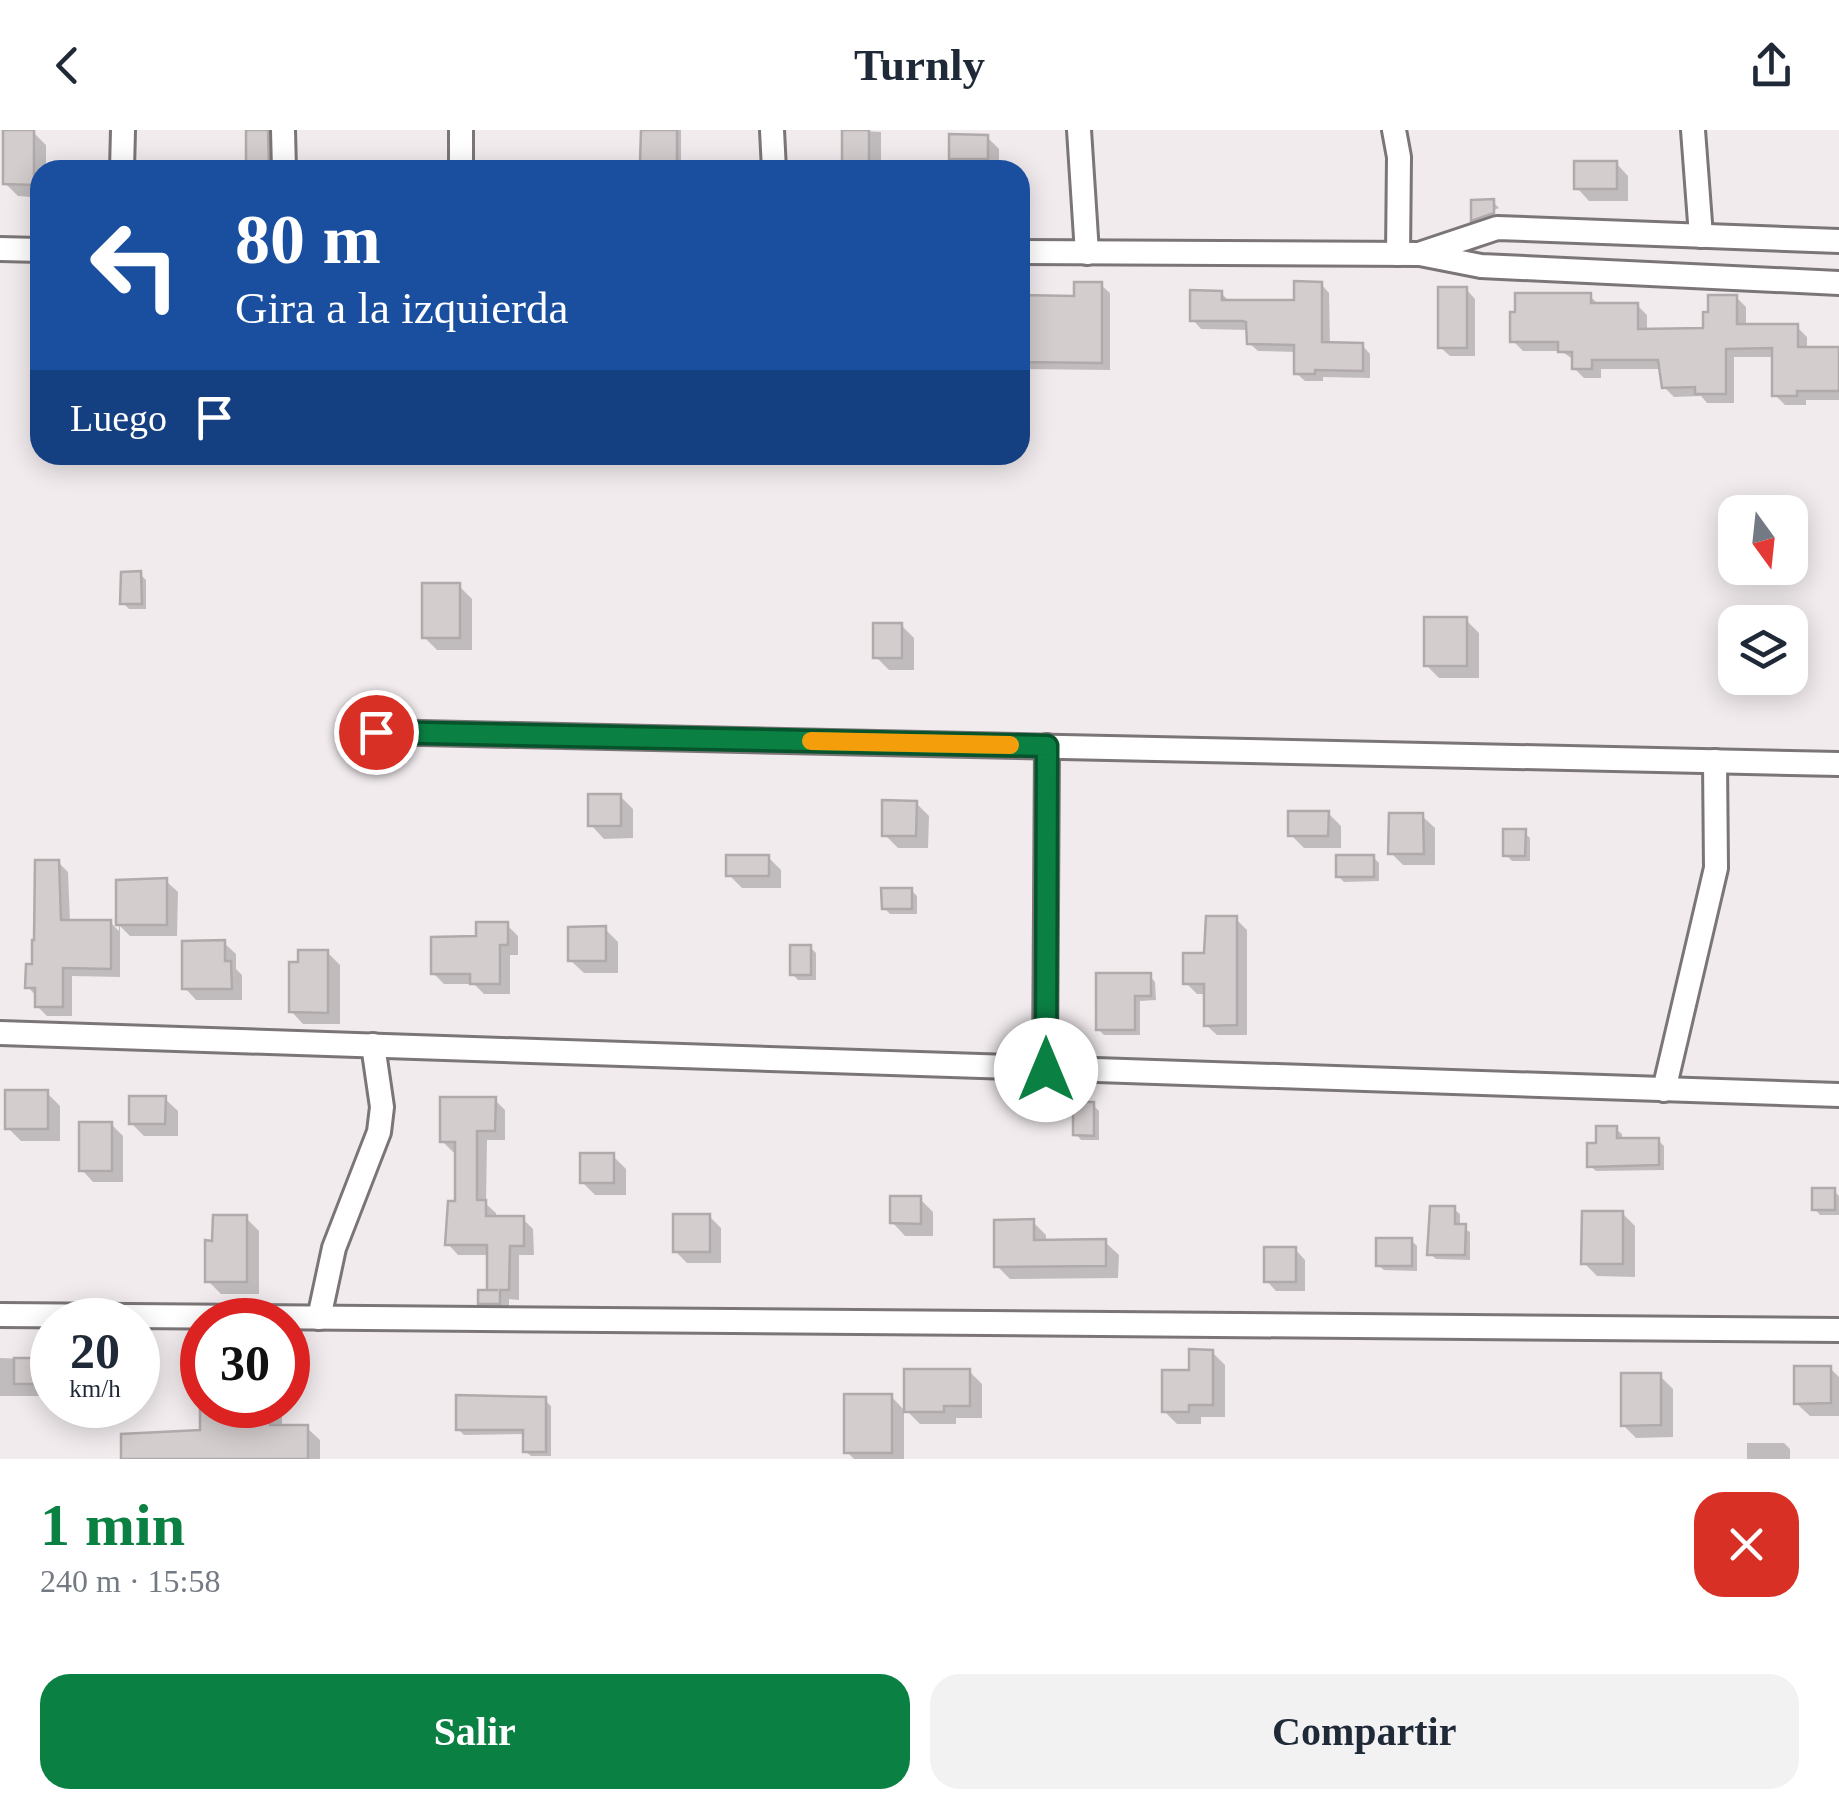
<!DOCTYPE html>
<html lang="es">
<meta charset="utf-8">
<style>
body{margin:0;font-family:"Times New Roman",serif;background:#f2f2f3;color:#1f2937;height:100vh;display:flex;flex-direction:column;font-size:38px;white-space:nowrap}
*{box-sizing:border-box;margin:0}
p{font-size:32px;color:#747a83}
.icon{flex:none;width:55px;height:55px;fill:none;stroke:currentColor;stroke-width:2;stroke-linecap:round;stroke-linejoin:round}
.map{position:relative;height:1329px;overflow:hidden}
.drawer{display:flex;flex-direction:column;background:#fff;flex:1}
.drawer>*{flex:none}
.guide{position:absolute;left:30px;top:30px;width:1000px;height:305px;border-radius:30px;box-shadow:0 5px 25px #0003;background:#1a4fa0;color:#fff;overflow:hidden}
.needle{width:65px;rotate:165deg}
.controls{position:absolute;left:1718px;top:365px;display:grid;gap:20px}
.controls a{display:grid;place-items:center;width:90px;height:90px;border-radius:20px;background:#fff;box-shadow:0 5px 25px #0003;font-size:50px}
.speed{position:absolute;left:30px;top:1168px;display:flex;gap:20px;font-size:50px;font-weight:700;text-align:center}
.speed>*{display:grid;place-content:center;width:130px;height:130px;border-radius:50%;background:#fff;box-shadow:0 5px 25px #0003;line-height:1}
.speed small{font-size:25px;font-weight:400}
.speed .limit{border:15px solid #d22;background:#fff;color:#111}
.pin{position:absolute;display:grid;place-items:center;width:85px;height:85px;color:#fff;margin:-42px;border:5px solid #fff;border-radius:50%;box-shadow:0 2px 10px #0007}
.me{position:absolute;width:110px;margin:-55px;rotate:0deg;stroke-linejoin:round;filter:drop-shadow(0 0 8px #0008)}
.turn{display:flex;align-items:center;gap:35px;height:210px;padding:0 40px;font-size:45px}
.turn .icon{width:130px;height:130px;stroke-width:2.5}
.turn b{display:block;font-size:70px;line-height:85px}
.then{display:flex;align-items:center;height:95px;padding:0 40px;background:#0003;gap:20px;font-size:38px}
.round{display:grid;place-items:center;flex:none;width:105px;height:105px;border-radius:30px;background:#f2f2f3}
.headline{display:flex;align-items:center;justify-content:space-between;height:170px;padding:0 40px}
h1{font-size:60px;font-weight:600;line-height:75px;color:#0b8043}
.button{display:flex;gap:20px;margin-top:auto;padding:20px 40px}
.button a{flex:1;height:115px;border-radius:30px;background:#0b8043;color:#fff;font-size:40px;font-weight:600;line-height:115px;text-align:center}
.button a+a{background:#f2f2f3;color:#1f2937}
header{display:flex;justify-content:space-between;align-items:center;height:130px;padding:0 40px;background:#fff;font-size:45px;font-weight:600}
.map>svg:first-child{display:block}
.shadow{fill:#0003}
.building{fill:#d4cdcd;stroke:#b1aaab;stroke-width:2.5}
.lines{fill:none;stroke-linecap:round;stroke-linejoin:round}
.minor-casing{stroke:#7b7578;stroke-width:28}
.minor{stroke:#fff;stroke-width:22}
.route-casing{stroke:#07532c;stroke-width:25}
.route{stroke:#0b8043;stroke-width:18}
.slow{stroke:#f59e0b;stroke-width:18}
</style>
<header><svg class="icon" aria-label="back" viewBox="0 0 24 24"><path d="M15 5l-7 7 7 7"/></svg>Turnly<svg class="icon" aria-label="share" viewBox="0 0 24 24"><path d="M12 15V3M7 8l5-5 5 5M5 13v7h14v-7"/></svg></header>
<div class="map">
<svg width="1839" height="1329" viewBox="0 0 1839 1329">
<rect width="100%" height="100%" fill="#f1ebee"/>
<!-- shadow -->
<g class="shadow">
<path d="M249 0H279L281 40H248Z"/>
<path d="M643 0H681V36H648L642 30Z"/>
<path d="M844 0 881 2V40H851L844 33Z"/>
<path d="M33 2 46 15V40H40V110L31 101V67L18 66 5 53Z"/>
<path d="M987 7 999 19V40H963L951 28Z"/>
<path d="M1616 33 1628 46V71H1589L1577 58Z"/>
<path d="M1473 72H1493L1499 78 1476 87V92L1499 84V89L1479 95 1473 90Z"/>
<path d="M1321 154 1329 163 1330 215H1362L1370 224V248L1323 247V251H1305L1296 243V222L1258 221 1249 213V200L1201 199 1193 190 1221 163 1230 172H1297Z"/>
<path d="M1101 155 1110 163V240L1020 239V168H1076Z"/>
<path d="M1466 159 1475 169V226H1450L1440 217Z"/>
<path d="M1590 166 1600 176 1637 175 1647 185V201H1706L1736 167 1746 177V197H1797L1807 207V220H1839V270H1806V275H1785L1775 265V227H1734V273H1707L1701 266 1674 267 1664 257 1661 239H1601V248H1584L1574 238V230L1561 221H1523L1513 211Z"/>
<path d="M140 444 146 450V479H129L123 473Z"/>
<path d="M459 456 472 469V520H437L424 507Z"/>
<path d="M1466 490 1479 503V548H1439L1426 535Z"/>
<path d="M901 495 914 508V540H889L876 527Z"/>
<path d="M620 666 633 679V708L604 709 591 695Z"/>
<path d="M916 673 929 686 928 718H898L885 705Z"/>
<path d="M1328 683 1341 696V718H1304L1291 705Z"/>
<path d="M1422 686 1435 698V735H1403L1391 723Z"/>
<path d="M1524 702 1530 708V731H1512L1506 725Z"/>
<path d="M768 727 781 740V758H742L729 745Z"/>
<path d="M1373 727 1379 733V751L1344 752 1338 746Z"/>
<path d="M58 732 68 742 70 792H110L119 801 118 752 166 751 178 762 177 806H130L120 796V847L72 846V886H47L37 876V867L28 857Z"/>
<path d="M911 760 917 766V784H890L884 778Z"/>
<path d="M1236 789 1247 800V905H1217L1206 895V864H1197L1186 853Z"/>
<path d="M507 795 518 806V825H510V864H484L474 854H444L433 843 479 809Z"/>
<path d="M605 799 618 812V843H584L570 830Z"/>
<path d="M224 813 236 824V839L242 845V870H196L185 858Z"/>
<path d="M810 817 816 823V850H798L792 844Z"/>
<path d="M327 822 340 835V894H303L291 881Z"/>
<path d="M1150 846 1155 852 1156 870 1140 871V905H1104L1098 899Z"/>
<path d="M47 963 60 976V1011H21L8 998Z"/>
<path d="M164 968 178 981V1006H144L131 993Z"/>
<path d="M494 969 505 980V1010H487L486 1074 496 1083V1089H523L533 1099 534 1125H519V1170L509 1169V1183H491L480 1173 493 1163 490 1125H458L448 1114 457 1073 458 1022H453L442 1011Z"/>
<path d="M1093 975 1099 981V1010H1081L1076 1004Z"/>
<path d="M111 994 123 1006V1052H93L82 1040Z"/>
<path d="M1616 999 1622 1004V1011L1658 1010 1664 1016V1040L1596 1041 1590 1036 1599 1015Z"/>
<path d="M613 1026 626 1039V1065H595L582 1052Z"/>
<path d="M1834 1061 1839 1066V1085H1820L1815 1079Z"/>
<path d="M920 1069 933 1082V1106H905L892 1092Z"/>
<path d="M1454 1079 1460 1084V1096L1470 1102V1130L1436 1129 1430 1124Z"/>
<path d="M1622 1083 1635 1096V1147L1597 1146 1584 1133Z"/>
<path d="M709 1086 721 1098V1133H687L675 1121Z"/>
<path d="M246 1088 259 1101V1164H221L208 1151 215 1113Z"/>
<path d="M1033 1092 1046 1105V1112H1105L1119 1125 1118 1148 1010 1149 997 1136Z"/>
<path d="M1411 1110 1417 1116V1141L1384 1140 1378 1135Z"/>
<path d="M1295 1119 1305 1130V1161H1276L1266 1150Z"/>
<path d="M1212 1222 1225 1235V1287H1201V1294H1177L1164 1281 1191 1243Z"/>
<path d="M0 1228 52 1230V1266H0Z"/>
<path d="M1830 1238 1839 1247V1286H1810L1796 1273Z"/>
<path d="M969 1241 982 1254V1288H956V1294H920L907 1281Z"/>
<path d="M1660 1246 1673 1259V1307L1636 1308 1623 1295Z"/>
<path d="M891 1266 904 1280V1329H854L847 1322Z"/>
<path d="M545 1270 551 1276V1326H531L525 1321V1304L464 1305 458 1299Z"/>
<path d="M93 1275H121V1278H96Z"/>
<path d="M203 1275H282V1298H307L320 1310V1329H123L202 1302Z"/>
<path d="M1747 1313H1784L1790 1319V1329H1747Z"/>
</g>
<!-- building -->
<g class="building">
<path d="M3 0H34V55L3 54Z"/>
<path d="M246 0H268L269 40H246Z"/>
<path d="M641 0H677V32H640Z"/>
<rect x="842" y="0" width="27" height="34"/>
<path d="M949 4 988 5V29H949Z"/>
<rect x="1574" y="31" width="43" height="28"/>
<path d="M1494 69V83L1471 91V70Z"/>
<path d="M1294 151 1322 152V212L1363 213V241L1315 240V244H1294V215L1247 214 1246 192 1242 191H1190V160L1222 161V170H1294Z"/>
<path d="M1074 152H1102V233L1020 232V165L1074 166Z"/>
<rect x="1438" y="157" width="29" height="61"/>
<path d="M1515 163H1591V173H1638V199L1703 198V182H1708V165H1737V194H1798V217H1839V261H1797V266H1772V218L1726 219V264H1695V257L1662 258 1658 230H1592V239H1572V222H1558V212H1510V182H1515Z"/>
<path d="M141 441 142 474H120L121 442Z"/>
<rect x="422" y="453" width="38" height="55"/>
<rect x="1424" y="487" width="43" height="49"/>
<rect x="873" y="493" width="29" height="35"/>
<rect x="588" y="664" width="33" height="32"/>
<path d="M882 670 917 671 916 706H882Z"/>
<path d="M1288 681H1329L1328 706H1288Z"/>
<path d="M1389 683H1423L1424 724H1388Z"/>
<path d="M1503 699H1526L1525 726H1503Z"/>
<rect x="726" y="725" width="43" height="21"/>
<rect x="1336" y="725" width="38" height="22"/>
<path d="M35 730H59L61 790H111V839L63 838V877H35V858H25L26 834H32V810H34Z"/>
<path d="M167 748V795H116V750Z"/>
<path d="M881 758H912V779H882Z"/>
<path d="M1206 786H1237V895L1204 896V854H1183V823H1204Z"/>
<path d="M476 792H508V815H500V854H470V844H431V807L476 806Z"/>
<path d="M606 796V831H568V797Z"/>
<path d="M225 810V831H231L232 859H182V811Z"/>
<rect x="790" y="815" width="21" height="30"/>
<path d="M298 820H328V883L289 882V832H298Z"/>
<path d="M1096 843H1151V866H1135V900H1096Z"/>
<rect x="5" y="960" width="43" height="39"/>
<path d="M129 966H166L165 994H129Z"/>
<path d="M440 967H496L495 1001H477V1070H486V1086H524V1116H510L509 1160H500V1174H478V1160H498H487V1115H445L448 1071H455V1012H440Z"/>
<path d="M1073 972H1094V1006L1073 1005Z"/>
<rect x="79" y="992" width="33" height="49"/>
<path d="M1596 996H1617V1008H1659V1035L1587 1037V1013H1596Z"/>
<rect x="580" y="1023" width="34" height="30"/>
<rect x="1812" y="1058" width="23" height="22"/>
<path d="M890 1066H921V1094L890 1093Z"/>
<path d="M1430 1076H1455V1094H1466L1465 1125H1427Z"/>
<path d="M1582 1081H1623V1134H1581Z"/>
<rect x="673" y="1084" width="37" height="38"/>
<path d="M213 1085H247V1152H205V1110L212 1111Z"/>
<path d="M1034 1089V1110L1106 1109V1136L994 1137V1090Z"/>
<rect x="1376" y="1108" width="36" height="28"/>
<rect x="1264" y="1117" width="32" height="35"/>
<path d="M1189 1219 1213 1220V1275H1189V1282H1162V1240H1189Z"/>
<rect x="14" y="1228" width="38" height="26"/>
<path d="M1794 1236H1831V1273L1794 1274Z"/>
<path d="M904 1239H970V1276H944V1282H904Z"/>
<path d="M1621 1243H1661V1295L1621 1296Z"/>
<rect x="844" y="1264" width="48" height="59"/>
<path d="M456 1265 546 1267V1322H523V1300H456Z"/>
<path d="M200 1275H270V1295H308V1329H121V1304L200 1300Z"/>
</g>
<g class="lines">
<!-- minor casing -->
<g class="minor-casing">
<g id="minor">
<path d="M283 0 284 40"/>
<path d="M461 0V40"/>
<path d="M772 0 774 40"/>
<path d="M1079 0 1087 123"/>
<path d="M1394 0 1399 27 1398 124"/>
<path d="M1693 0 1701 106"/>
<path d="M122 40 123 0"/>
<path d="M0 119 40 120"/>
<path d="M1020 122 1420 124 1481 136 1839 153"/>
<path d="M1422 123 1497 98 1839 111"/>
<path d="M377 602 1839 634"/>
<path d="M0 903 1839 965"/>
<path d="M1045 939 1047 616"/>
<path d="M1664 960 1716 738 1715 631"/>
<path d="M0 1185 1839 1200"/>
<path d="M319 1188 334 1118 379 1002 382 977 373 915"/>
</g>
</g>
<!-- minor -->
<use href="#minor" class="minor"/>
</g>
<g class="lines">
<!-- route casing -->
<g class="route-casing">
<path id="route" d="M376 602 1047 616 1046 940"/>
</g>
<!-- route -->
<use href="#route" class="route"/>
<!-- slow -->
<path class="slow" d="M811 611 1010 615"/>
</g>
</svg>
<div class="controls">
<a><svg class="needle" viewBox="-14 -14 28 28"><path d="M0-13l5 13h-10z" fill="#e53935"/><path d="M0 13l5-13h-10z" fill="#747a83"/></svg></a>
<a><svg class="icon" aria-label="layers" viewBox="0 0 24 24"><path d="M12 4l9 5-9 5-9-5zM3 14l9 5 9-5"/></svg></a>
</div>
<div class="speed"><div>20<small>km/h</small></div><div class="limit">30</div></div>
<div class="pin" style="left:376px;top:602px;background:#d93025"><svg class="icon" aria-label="arrive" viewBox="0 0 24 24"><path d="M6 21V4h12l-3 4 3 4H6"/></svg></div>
<svg class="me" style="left:1046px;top:940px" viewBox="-20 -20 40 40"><circle r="19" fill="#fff"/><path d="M0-13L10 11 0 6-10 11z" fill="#0b8043"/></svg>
<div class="guide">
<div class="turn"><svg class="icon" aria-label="left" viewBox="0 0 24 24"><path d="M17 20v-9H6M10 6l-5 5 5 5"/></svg><div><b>80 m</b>Gira a la izquierda</div></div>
<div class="then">Luego<svg class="icon" aria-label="arrive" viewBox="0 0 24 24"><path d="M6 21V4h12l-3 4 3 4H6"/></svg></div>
</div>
</div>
<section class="drawer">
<div class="headline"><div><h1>1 min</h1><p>240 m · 15:58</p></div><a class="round" style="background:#d93025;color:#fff"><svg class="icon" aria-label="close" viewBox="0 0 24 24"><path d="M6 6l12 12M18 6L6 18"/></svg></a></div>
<div class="button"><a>Salir</a><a>Compartir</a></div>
</section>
